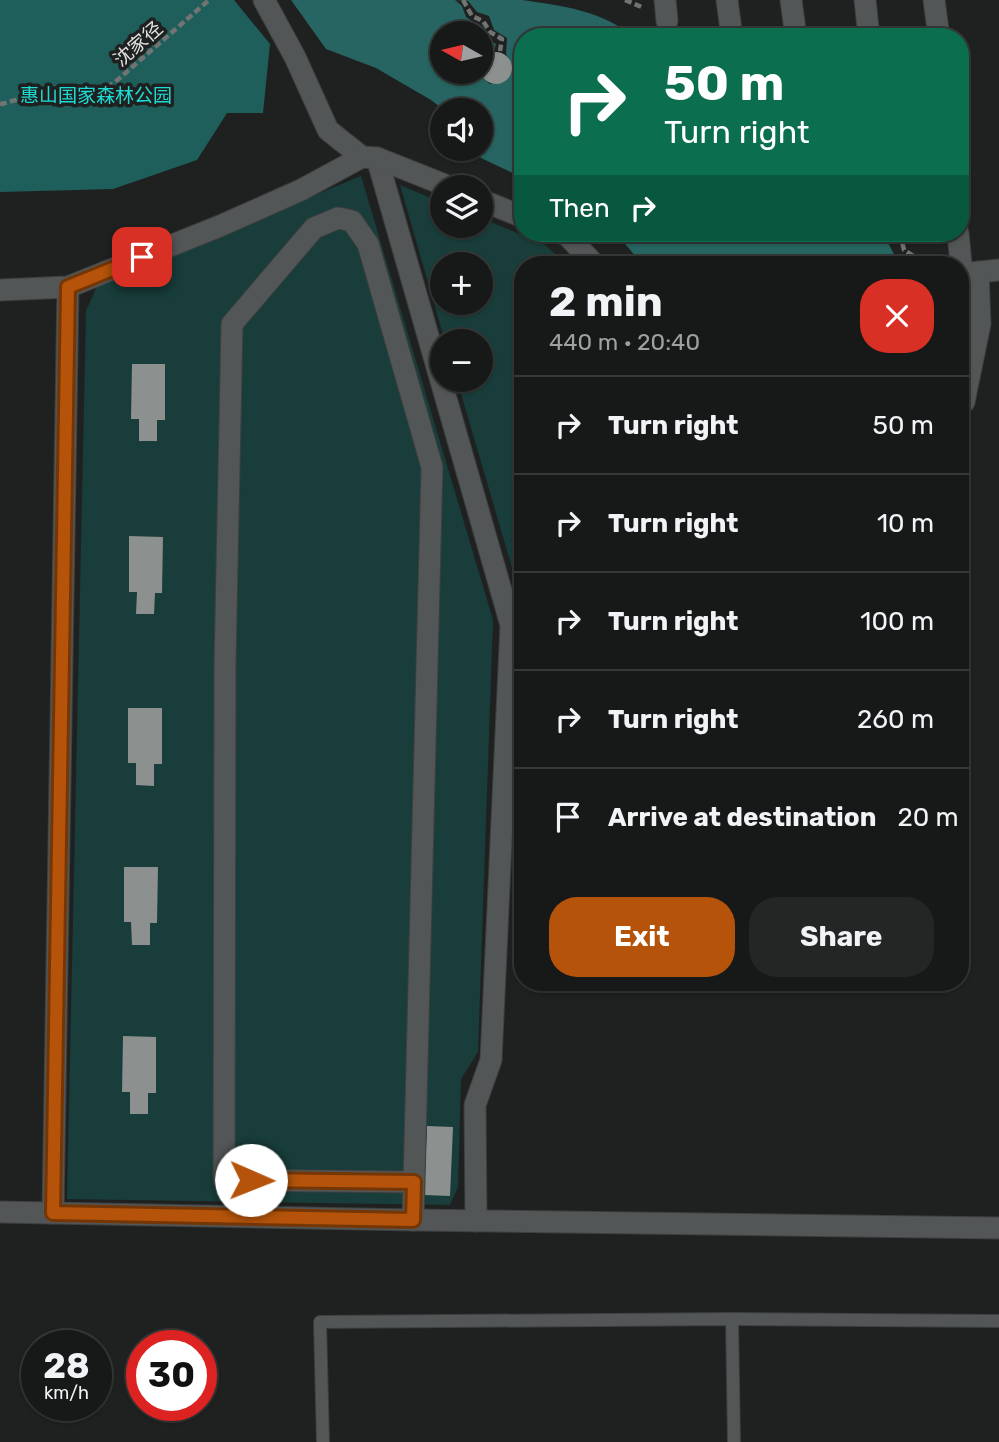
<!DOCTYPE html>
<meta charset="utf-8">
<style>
body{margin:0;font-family:Rubik,"Noto Sans SC",sans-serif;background:#242626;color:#f1f3f6;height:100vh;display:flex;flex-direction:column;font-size:26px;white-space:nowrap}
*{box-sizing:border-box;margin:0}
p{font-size:23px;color:#9ea0a2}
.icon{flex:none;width:38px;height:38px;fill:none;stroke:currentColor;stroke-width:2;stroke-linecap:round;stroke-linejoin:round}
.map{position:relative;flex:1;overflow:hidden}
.details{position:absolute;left:514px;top:256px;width:455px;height:735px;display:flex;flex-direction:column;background:#171919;border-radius:28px;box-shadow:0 2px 5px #0004,0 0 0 2px #363838}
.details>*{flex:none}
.hud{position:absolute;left:514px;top:28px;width:455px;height:214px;border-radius:28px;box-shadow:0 2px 5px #0004,0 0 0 2px #363838;background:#0b6e4f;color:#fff;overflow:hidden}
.needle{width:46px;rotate:278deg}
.buttons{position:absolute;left:430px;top:21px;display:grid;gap:14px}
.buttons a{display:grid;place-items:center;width:63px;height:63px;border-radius:50%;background:#171919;box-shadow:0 2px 5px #0004,0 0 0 2px #363838;font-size:35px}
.speed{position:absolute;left:21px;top:1330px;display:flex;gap:14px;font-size:35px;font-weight:700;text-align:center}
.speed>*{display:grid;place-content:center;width:91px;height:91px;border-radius:50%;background:#171919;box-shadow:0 2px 5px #0004,0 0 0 2px #363838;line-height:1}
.speed small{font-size:18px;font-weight:400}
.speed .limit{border:10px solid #d22;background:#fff;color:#111}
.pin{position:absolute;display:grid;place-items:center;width:60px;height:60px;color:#fff;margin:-30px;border-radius:14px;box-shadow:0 4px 10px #0006}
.me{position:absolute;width:77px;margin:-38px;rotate:91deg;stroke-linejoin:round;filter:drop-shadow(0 0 5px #0008)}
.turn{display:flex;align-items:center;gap:24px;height:147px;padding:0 35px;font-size:32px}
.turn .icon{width:91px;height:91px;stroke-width:2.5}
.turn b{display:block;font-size:49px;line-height:60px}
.then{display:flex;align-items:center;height:66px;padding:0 35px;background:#0003;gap:14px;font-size:26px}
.round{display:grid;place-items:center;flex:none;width:74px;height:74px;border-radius:28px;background:#242626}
.summary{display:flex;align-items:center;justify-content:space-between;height:119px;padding:0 35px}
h1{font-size:42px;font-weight:700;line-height:52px}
.button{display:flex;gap:14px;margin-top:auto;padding:14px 35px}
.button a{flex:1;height:80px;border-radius:28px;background:#b45309;color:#fff;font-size:28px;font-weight:700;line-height:80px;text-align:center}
.button a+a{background:#242626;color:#f1f3f6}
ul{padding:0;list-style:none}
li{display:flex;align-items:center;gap:21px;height:98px;padding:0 35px;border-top:2px solid #363838}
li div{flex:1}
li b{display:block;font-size:26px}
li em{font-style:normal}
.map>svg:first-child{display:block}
.green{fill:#183d3a;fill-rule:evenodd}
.forest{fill:#1f5f5b}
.water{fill:#266561;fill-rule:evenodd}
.pier{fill:#1f2121}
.building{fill:#8c908f}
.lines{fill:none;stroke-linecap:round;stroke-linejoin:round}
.service-casing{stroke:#3d3f3f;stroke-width:14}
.minor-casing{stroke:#3d3f3f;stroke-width:23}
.path{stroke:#727474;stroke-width:4.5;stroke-dasharray:7 3.5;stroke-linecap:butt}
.service{stroke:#535656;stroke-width:12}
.minor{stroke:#535656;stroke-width:21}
.route-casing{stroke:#753606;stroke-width:18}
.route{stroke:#b45309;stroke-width:12}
.labels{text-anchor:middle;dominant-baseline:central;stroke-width:7;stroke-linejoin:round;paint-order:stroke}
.street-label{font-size:19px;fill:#e0e2e2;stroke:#1f2121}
.park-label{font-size:19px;fill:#1cdcd3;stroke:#1f2121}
</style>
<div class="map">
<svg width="999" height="1442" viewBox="0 0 999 1442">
<rect width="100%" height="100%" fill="#1f2121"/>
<!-- green -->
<g class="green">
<path d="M361 176 493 620 478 1052 461 1079 458 1187 450 1205 67 1199 86 311 98 284Z"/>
<path d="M400 185 443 203V226H481V218L544 244 566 264H523V605L457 380H481V341H445ZM443 264H481V303H443Z"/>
</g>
<!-- forest -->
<path class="forest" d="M0 0H234L270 44 263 113H227L197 160 113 189 0 192Z"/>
<!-- water -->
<g class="water">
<path d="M291 0H522C562 6 602 10 633 37H523V178L479 157 473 149H481V110H444L431 100 376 68 326 49ZM443 33H481V72H443Z"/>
<path d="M616 233H883L899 264H642Z"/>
</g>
<!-- pier -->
<path class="pier" d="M455 0 468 1 477 12 489 16 494 30 507 38 506 54 509 59 512 69 511 74 505 81 496 84H490L482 77 480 72 482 61 489 53 494 51 496 44 485 38 479 26 466 17 462 6Z"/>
<!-- building -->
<g class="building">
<circle cx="496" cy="68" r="16"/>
<path d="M132 364H165V420H157V441H139V419H131Z"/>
<path d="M129 536 163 537 162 593H155L154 614H136L137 592H129Z"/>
<path d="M128 708H162V764H154V786L136 785V763H128Z"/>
<path d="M124 867H158L157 923H150V945H132L131 922H124Z"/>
<path d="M123 1036 156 1037V1093H148V1114H130V1092H122Z"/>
<path d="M427 1126 453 1127 450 1196 424 1195Z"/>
</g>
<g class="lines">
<!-- service casing -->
<g class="service-casing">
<g id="service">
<path d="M732 1319 999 1321"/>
<path d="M323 1442 320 1322 732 1319 734 1442"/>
</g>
</g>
<!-- minor casing -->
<g class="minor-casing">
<g id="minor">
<path d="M264 0 295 57 328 130 362 157 377 158 511 625 491 1060 475 1105 476 1221"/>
<path d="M665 0 667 21"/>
<path d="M727 0 732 37"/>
<path d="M791 0 796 37"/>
<path d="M865 0 869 37"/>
<path d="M934 0 939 37"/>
<path d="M377 158 450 187"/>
<path d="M481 200 523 217"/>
<path d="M561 233 567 235 594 264"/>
<path d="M958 233 962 274 999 270"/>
<path d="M0 290 68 287 220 226 301 190 362 157"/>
<path d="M961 404 964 402 980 324 978 272"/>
<path d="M0 1212 413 1220 999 1228"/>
<path d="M53 1213 68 287"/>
<path d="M413 1220 414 1182 432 467 368 244 352 221 338 218 314 228 232 324 225 663 224 1180 414 1182"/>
</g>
</g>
<!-- path -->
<g class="path">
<path d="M463 0 472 16 483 21 490 32 502 39 500 51"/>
<path d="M625 0 644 8"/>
<path d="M685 32 697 37"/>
<path d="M0 103 2 104 40 93 79 105 114 83 209 0"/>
<path d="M900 233 904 250 926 264"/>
</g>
<!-- service -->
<use href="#service" class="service"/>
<!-- minor -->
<use href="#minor" class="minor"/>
</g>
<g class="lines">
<!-- route casing -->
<g class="route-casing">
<path id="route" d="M142 257 68 287 53 1213 413 1220 414 1182 251 1180"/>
</g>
<!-- route -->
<use href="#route" class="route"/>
</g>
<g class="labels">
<!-- street labels -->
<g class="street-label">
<text transform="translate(138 44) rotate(-41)">沈家径</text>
</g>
<!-- park labels -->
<g class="park-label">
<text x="96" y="95">惠山国家森林公园</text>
</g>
</g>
</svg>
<div class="buttons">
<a><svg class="needle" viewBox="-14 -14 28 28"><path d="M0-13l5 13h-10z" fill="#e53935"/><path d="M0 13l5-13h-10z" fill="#9ea0a2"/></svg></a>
<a><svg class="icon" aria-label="sound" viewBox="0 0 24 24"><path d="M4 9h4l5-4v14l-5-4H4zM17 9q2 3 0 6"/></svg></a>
<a><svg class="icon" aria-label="layers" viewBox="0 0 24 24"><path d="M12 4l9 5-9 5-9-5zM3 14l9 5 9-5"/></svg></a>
<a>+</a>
<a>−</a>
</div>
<div class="speed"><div>28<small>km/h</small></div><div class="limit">30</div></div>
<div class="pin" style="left:142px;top:257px;background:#d93025"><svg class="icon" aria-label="arrive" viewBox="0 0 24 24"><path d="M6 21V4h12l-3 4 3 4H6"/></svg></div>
<svg class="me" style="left:251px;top:1180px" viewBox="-20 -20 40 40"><circle r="19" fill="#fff"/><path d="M0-13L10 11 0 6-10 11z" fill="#b45309"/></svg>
<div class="hud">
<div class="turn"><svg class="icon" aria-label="right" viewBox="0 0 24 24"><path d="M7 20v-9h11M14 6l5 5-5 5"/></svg><div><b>50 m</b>Turn right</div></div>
<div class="then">Then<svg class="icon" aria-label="right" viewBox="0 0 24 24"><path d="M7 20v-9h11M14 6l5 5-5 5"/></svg></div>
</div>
<section class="details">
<div class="summary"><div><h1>2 min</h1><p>440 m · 20:40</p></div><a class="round" style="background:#d93025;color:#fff"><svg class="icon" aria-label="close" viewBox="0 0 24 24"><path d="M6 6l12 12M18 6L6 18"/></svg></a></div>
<ul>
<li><svg class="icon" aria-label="right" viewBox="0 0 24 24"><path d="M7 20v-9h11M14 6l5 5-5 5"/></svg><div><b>Turn right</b></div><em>50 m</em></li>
<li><svg class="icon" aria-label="right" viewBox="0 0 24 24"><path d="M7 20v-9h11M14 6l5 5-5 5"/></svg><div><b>Turn right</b></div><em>10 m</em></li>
<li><svg class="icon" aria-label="right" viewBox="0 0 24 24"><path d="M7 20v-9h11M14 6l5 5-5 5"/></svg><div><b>Turn right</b></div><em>100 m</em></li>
<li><svg class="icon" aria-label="right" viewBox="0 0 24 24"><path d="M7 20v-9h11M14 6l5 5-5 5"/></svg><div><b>Turn right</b></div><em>260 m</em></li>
<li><svg class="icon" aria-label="arrive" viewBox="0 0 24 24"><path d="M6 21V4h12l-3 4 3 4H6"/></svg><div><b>Arrive at destination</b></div><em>20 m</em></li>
</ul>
<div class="button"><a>Exit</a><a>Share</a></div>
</section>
</div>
